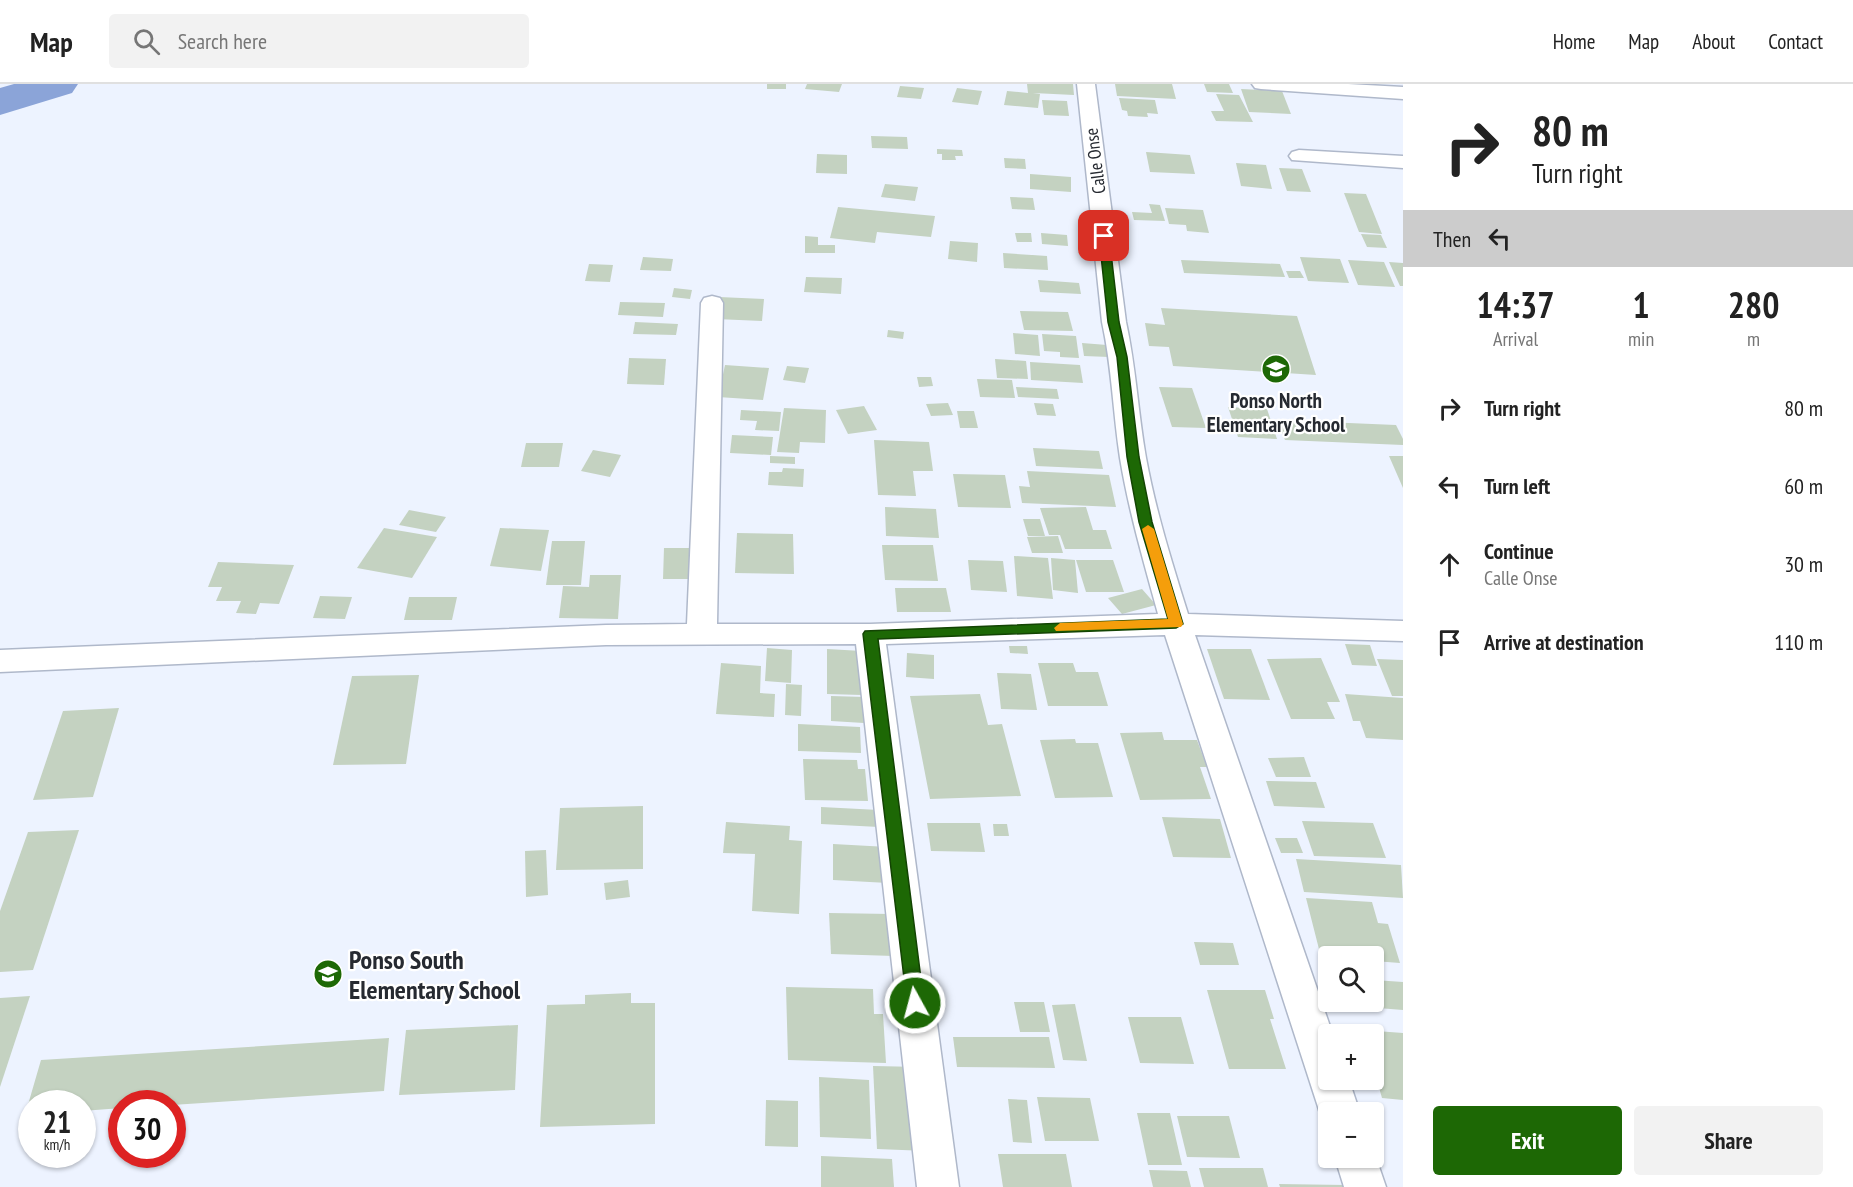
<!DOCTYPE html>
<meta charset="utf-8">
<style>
body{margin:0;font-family:"PT Sans Narrow",sans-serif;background:#f2f2f2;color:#222;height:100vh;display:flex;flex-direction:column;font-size:22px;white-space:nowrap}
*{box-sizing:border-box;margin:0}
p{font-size:20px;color:#767676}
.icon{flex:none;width:33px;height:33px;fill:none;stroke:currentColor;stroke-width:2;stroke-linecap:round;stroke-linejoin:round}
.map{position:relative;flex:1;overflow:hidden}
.panel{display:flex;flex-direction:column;background:#fff;width:450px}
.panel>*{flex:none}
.guide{background:#fff;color:#222;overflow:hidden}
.controls{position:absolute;left:1318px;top:862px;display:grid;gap:12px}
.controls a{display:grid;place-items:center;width:66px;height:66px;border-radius:6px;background:#fff;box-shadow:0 2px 4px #0004;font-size:30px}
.speed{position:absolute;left:18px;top:1006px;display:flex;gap:12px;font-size:30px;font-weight:700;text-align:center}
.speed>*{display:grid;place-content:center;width:78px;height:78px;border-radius:50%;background:#fff;box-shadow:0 2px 4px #0004;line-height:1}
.speed small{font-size:15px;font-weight:400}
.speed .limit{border:9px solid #d22;background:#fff;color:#111}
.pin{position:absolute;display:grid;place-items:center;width:51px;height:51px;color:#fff;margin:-26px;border-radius:12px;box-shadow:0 3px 9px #0006}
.me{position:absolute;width:66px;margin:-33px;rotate:353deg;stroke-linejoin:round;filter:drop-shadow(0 0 4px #0008)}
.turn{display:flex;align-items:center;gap:21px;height:126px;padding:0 30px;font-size:27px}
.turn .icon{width:78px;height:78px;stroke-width:2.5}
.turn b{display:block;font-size:42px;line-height:51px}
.then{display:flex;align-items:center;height:57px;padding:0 30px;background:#0003;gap:12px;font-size:22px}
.eta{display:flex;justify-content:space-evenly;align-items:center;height:102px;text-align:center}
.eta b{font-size:36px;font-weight:700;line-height:42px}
.primary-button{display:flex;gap:12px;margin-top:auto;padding:12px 30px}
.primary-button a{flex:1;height:69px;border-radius:6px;background:#1d6805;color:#fff;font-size:24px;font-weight:700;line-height:69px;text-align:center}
.primary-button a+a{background:#f2f2f2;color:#222}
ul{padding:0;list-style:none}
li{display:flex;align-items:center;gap:18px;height:78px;padding:0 30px}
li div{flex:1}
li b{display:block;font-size:22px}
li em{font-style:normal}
header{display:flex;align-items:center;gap:36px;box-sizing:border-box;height:84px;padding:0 30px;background:#fff;border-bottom:2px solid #e0e0e0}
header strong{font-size:28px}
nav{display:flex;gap:33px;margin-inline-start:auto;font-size:21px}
.search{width:420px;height:54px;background:#f2f2f2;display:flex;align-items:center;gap:15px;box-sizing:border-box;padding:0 21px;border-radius:6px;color:#767676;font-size:22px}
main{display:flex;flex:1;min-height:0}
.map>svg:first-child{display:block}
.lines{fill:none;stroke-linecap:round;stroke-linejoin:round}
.river{fill:#8ba4d8;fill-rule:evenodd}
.building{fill:#c4d2c1}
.street-casing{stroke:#afb8ca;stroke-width:3}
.street{fill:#fff;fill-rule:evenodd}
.route{fill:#1d6805;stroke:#134403;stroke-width:1.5}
.slow{fill:#f59e0b}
.labels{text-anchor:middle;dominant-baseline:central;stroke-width:4.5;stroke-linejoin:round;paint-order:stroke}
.far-street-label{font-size:18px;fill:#262a31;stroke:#fff}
.poi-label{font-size:21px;font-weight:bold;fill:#262a31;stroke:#fff}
.near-poi-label{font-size:26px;font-weight:bold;fill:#262a31;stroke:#fff;text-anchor:start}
</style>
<header>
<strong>Map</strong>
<div class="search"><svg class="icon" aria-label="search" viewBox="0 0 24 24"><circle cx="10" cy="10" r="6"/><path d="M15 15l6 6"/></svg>Search here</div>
<nav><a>Home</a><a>Map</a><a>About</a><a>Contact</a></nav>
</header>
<main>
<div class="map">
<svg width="1403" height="1103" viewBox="0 0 1403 1103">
<rect width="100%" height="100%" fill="#edf3ff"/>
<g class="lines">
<!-- river -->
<path class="river" d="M14 0H78L72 9 0 31V4Z"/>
</g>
<!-- building -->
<g class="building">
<rect x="767" y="0" width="19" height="5"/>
<path d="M807 0H842L839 8 805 5Z"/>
<path d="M1027 0H1073L1074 11 1033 9 1040 10 1038 24 1004 21 1007 7 1028 9Z"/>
<path d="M1115 0H1172L1176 15 1117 12Z"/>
<path d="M1204 0H1229L1233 9 1207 8Z"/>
<path d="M900 2 924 4 921 15 897 13Z"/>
<path d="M957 4 982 7 978 21 952 18Z"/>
<path d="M1241 5 1282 7 1291 30 1249 28Z"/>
<path d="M1216 10 1239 11 1253 38 1216 37 1211 27H1224Z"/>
<path d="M1119 14 1155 16 1158 30 1147 29 1148 33 1128 32 1127 27 1122 26Z"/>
<path d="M1042 16 1067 17 1069 32 1044 31Z"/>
<path d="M871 52 907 53 908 65 872 64Z"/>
<path d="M937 65 962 66 963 72H955L956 76H942V70H937Z"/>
<path d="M1146 68 1190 71 1195 90 1150 88Z"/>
<path d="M817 70 847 71V90L816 89Z"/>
<path d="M1004 74 1025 75 1026 85 1005 84Z"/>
<path d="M1236 79 1266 81 1272 105 1241 102Z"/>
<path d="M1279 84 1302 85 1311 108 1287 107Z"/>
<path d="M1030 90 1071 93V108L1030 105Z"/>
<path d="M885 100 918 103 915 117 881 113Z"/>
<path d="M1344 109 1366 110 1382 150 1359 148Z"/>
<path d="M1010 113 1033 114 1035 126 1012 125Z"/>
<path d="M1149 120 1160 121 1165 137 1134 136 1132 128 1152 129Z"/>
<path d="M838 123 935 132 931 153 877 148 875 159 830 154Z"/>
<path d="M1165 124 1203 126 1209 149 1187 147 1186 141 1169 140Z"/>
<path d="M1015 149H1031L1032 158H1017Z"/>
<path d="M1041 149 1067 151 1068 162 1042 160Z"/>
<path d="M1361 150 1381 151 1387 164 1367 163Z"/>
<path d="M805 152 818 153V161H835V169H805Z"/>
<path d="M950 157 978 159 977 178 948 175Z"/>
<path d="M1003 169 1047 172 1048 186 1004 184Z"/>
<path d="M643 173 673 175 671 187 640 186Z"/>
<path d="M1300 173 1340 175 1349 199 1308 197Z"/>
<path d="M1181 176 1280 180 1285 193 1184 189Z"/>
<path d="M1348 176 1384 178 1395 203 1358 201Z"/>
<path d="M1389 178 1403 179V202H1400Z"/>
<path d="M589 180 613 181 610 198 585 197Z"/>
<path d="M1286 187H1300L1304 194H1289Z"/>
<path d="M806 193 842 194 841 210 804 208Z"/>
<path d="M1038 196 1079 199 1081 210 1040 208Z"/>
<path d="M674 204 692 206 690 215 672 213Z"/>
<path d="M719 213 764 215 762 237 716 235Z"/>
<path d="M620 218 665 219 663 233 618 231Z"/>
<path d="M1161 224 1297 232 1316 291 1173 282 1169 263 1149 262 1145 239 1165 241Z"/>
<path d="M1020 227 1068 228 1073 247 1024 246Z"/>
<path d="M635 238 678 240 676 251 633 250Z"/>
<path d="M888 246 904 248 903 255 887 253Z"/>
<path d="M1013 249 1038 251 1040 272 1015 270Z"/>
<path d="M1042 250 1076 252 1079 274 1060 273V268L1044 267Z"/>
<path d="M1082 259 1107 261 1109 273 1084 272Z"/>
<path d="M629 274 666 275 664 301 627 300Z"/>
<path d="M995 275 1026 277 1028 295 997 294Z"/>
<path d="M1030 278 1080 281 1083 299 1031 296Z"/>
<path d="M725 281 769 284 763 316 718 313Z"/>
<path d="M787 282 809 284 805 299 783 296Z"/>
<path d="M917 293H931L933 302 919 303Z"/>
<path d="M977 295 1012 296 1015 314 980 313Z"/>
<path d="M1016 303 1057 305 1059 315 1018 313Z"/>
<path d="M1159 303 1192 304 1206 344 1172 343Z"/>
<path d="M948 319 953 331 931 332 926 320Z"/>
<path d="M1034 319 1053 320 1056 332 1037 331Z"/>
<path d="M864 322 877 346 848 350 836 326Z"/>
<path d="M1228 323 1267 325 1277 355 1238 353Z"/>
<path d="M784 324 826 326 825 359 800 358 799 369 777 368Z"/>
<path d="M741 326 781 328 779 347 755 346 757 337 740 336Z"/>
<path d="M957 327H974L978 344H960Z"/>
<path d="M1277 336 1396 341 1403 355V361L1285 356Z"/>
<path d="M732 351 773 353 771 371 730 369Z"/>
<path d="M874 356 929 358 933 387H913L916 412 878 411Z"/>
<path d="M526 359H563L559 383H521Z"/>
<path d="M1033 364 1099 367 1103 385 1036 382Z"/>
<path d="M593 366 621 371 610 393 581 387Z"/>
<path d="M770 372 795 373V380L770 379Z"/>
<path d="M1389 372H1403V404Z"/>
<path d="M783 384 804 385 803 403 768 401 769 388H782Z"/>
<path d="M1027 387 1109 391 1116 423 1022 419 1019 402 1030 403Z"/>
<path d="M953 390 1005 391 1011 424 958 423Z"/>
<path d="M885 423 936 425 939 454 886 452Z"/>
<path d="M1086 423 1093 446H1106L1112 465H1065L1060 451H1049L1040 424Z"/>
<path d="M409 426 446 433 436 448 399 441Z"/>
<path d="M1023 435H1040L1045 452H1028Z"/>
<path d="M384 444 437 453 412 494 357 484Z"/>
<path d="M500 444 549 446 541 487 490 482Z"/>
<path d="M737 449 793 450 794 490 735 489Z"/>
<path d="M1058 452 1063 469H1032L1027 453Z"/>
<path d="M552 457H585L581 501H546Z"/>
<path d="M882 461H933L938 497 885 496Z"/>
<path d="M664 464H695L694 495H663Z"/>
<path d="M1014 472 1048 474 1053 515 1017 512Z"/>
<path d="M1051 474 1075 476 1078 509 1053 506Z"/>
<path d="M968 476 1003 477 1007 508 971 506Z"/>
<path d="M1076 476H1113L1124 508H1086Z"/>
<path d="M218 478 294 481 279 520 260 519 256 530 236 529 241 517H216L222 503H208Z"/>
<path d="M590 491H621L618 535 559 534 563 502 589 503Z"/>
<path d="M895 504H946L951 528H897Z"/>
<path d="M1142 505 1156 521 1122 530 1108 514Z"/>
<path d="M320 512 352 513 345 535 313 534Z"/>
<path d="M409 513H457L452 536H404Z"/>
<path d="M1345 560 1370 561 1377 582 1352 581Z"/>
<path d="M1009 562H1027L1028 570 1010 569Z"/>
<path d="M767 564 792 566 791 599 765 597Z"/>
<path d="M827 565 862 567V611L827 610Z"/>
<path d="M1207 565H1251L1270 616 1224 615Z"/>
<path d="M907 569 934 571V595L906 593Z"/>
<path d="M1321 574 1340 618H1327L1335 635H1291L1267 575Z"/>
<path d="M1377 575 1403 576V612H1392Z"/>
<path d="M721 579 761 582 760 609 775 610 774 633 716 630Z"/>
<path d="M1038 579H1073L1076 588H1098L1108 622H1048Z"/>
<path d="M997 589 1031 590 1037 626 1001 625Z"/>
<path d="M419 591 406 680 333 681 352 592Z"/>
<path d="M786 600 802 601 801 632 785 631Z"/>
<path d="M980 610 988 641 1002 640 1021 712 930 715 910 612Z"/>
<path d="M1345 610 1403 614V656L1366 654 1360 637H1353Z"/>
<path d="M831 612 865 613 864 639 831 637Z"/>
<path d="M119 624 93 713 33 716 63 627Z"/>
<path d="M798 640 860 643 861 669 798 667Z"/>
<path d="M1162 648 1164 656H1197L1207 683H1200L1211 715 1140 716 1120 649Z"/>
<path d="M1075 655 1076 659H1098L1113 713 1055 714 1040 656Z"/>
<path d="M1304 673 1311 693H1276L1268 674Z"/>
<path d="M803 675 857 676 858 685H865L868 717 805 716Z"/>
<path d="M1266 697 1316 698 1325 724 1274 722Z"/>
<path d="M643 722V785L556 786 560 724Z"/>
<path d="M821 723 879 726V743L821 740Z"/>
<path d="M1162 733 1220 735 1231 774 1173 773Z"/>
<path d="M1302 737 1373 739 1386 774 1314 772Z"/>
<path d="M726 738 790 742 789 756 802 757 799 830 752 827 755 770 723 769Z"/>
<path d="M927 739H980L985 768 931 767Z"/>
<path d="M993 740H1007L1009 752H994Z"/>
<path d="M79 746 33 886 0 888V827L28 748Z"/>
<path d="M1275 754H1297L1303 769H1281Z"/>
<path d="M833 760 888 763V799L833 796Z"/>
<path d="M546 766 548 811 526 813 525 767Z"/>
<path d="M1296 775 1401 781 1403 814 1304 808Z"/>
<path d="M628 796 630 813 606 816 604 799Z"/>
<path d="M1306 814 1372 818 1378 839 1388 840 1400 879 1374 877V873H1321Z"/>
<path d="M829 829 891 830 894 872 831 870Z"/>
<path d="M1194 858 1233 859 1239 881H1200Z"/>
<path d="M1374 896 1403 898V926L1378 924 1374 910Z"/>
<path d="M786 903 873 905 874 930H883L886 979 788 976Z"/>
<path d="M1207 906H1265L1274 935H1270L1286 985H1229Z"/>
<path d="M631 909V919H655V1040L540 1043 547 921 585 920V911Z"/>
<path d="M30 912 0 1003V914Z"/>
<path d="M1014 918H1044L1050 948H1020Z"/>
<path d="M1075 920 1087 977 1063 976 1052 921Z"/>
<path d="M1128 933H1181L1194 980 1140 979Z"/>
<path d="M518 941 515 1006 399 1011 406 946Z"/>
<path d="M1363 946 1403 949V1016L1382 1014 1374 986V951H1364Z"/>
<path d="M953 953H1049L1055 984 957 983Z"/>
<path d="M389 954 384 1007 172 1021 122 1020V1024L82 1027V1020H32V1030L25 1031 41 976Z"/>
<path d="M873 982 921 983 927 1067 877 1065Z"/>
<path d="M819 993 869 996 871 1055 820 1053Z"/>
<path d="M1037 1013 1090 1014 1099 1057H1045Z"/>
<path d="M1008 1015 1027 1016 1032 1059 1013 1058Z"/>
<path d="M766 1016 798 1017V1063L765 1062Z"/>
<path d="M1137 1029H1170L1182 1081H1148Z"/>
<path d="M1177 1032H1229L1240 1074 1187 1073Z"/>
<path d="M998 1070H1066L1072 1103H1003Z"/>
<path d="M821 1072 892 1075 894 1103H821Z"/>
<path d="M1199 1084H1263L1268 1103H1204Z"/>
<path d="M1149 1086 1187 1087 1191 1103H1153Z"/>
<path d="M1279 1100 1345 1101V1103H1280Z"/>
</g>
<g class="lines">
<!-- street casing -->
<g class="street-casing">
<g id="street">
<path d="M1077 0H1095L1126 238C1136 283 1138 329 1146 374 1156 428 1172 479 1188 530L1403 537V557L1195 551 1333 951H1329V996H1349L1360 1029H1329V1043L1326 1042 1320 1029 1165 551 886 560 959 1103H917L856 560 606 561 0 588V566L606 541 687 540 701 219 704 214 712 212 720 214 723 219 717 540H870L1158 530C1144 479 1129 428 1120 374 1113 329 1112 283 1102 238Z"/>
<path d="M1252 0H1348L1403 3V15L1261 5 1255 4Z"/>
<path d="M1299 66 1403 72V84L1292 76 1289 72 1292 68Z"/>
<path d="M1374 1068 1386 1103H1344L1335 1074H1374Z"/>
</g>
</g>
<!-- street -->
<use href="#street" class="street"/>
</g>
<!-- route -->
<path class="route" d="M1104 149 1109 152 1119 238 1127 273 1139 373 1152 438 1183 540 1176 544 878 555 924 919 922 924 915 926 909 924 907 919 863 550 865 547 1168 535 1139 438 1127 373 1117 273 1108 238 1099 152Z"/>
<!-- slow -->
<path class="slow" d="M1148 441 1154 445 1183 540 1181 543 1056 547 1054 544 1060 539 1168 535 1142 445Z"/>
<!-- icons -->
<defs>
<g id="school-disc" transform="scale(1.5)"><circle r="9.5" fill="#1d6805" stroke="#fff"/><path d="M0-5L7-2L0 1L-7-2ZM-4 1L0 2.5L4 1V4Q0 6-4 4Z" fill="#fff"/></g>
</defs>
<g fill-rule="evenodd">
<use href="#school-disc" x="1276" y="285"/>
<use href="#school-disc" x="328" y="890"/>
</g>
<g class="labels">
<!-- far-street labels -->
<g class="far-street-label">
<text transform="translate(1095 77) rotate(-97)">Calle Onse</text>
</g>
<!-- poi labels -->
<g class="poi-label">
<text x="1276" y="316">Ponso North<tspan x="1276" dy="24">Elementary School</tspan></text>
</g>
<!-- near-poi labels -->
<g class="near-poi-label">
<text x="349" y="875">Ponso South<tspan x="349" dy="30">Elementary School</tspan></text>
</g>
</g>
</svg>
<div class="controls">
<a><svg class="icon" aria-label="search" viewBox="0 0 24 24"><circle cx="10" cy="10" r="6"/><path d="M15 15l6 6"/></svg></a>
<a>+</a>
<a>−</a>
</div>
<div class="speed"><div>21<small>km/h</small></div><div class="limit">30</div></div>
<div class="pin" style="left:1104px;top:152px;background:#d93025"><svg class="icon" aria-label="arrive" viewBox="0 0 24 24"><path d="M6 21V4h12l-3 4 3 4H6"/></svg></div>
<svg class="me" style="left:915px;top:919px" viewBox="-20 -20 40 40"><circle r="17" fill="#1d6805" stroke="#fff" stroke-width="3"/><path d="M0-11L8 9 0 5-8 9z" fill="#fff"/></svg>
</div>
<section class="panel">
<div class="guide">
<div class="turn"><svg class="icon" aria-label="right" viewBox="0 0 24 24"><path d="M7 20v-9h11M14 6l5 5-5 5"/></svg><div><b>80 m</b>Turn right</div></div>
<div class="then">Then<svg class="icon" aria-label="left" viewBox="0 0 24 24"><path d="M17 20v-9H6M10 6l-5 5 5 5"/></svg></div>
</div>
<div class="eta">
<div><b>14:37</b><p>Arrival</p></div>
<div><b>1</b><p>min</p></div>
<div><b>280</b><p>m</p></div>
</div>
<ul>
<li><svg class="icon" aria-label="right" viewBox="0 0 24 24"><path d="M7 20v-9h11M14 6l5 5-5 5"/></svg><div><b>Turn right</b></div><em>80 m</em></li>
<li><svg class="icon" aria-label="left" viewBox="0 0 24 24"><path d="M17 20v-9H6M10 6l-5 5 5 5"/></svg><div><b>Turn left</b></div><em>60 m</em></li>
<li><svg class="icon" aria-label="ahead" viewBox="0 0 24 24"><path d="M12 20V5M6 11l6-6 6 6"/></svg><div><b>Continue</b><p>Calle Onse</p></div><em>30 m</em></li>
<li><svg class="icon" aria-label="arrive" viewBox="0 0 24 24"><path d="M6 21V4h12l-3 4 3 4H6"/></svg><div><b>Arrive at destination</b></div><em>110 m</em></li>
</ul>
<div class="primary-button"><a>Exit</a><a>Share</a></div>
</section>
</main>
